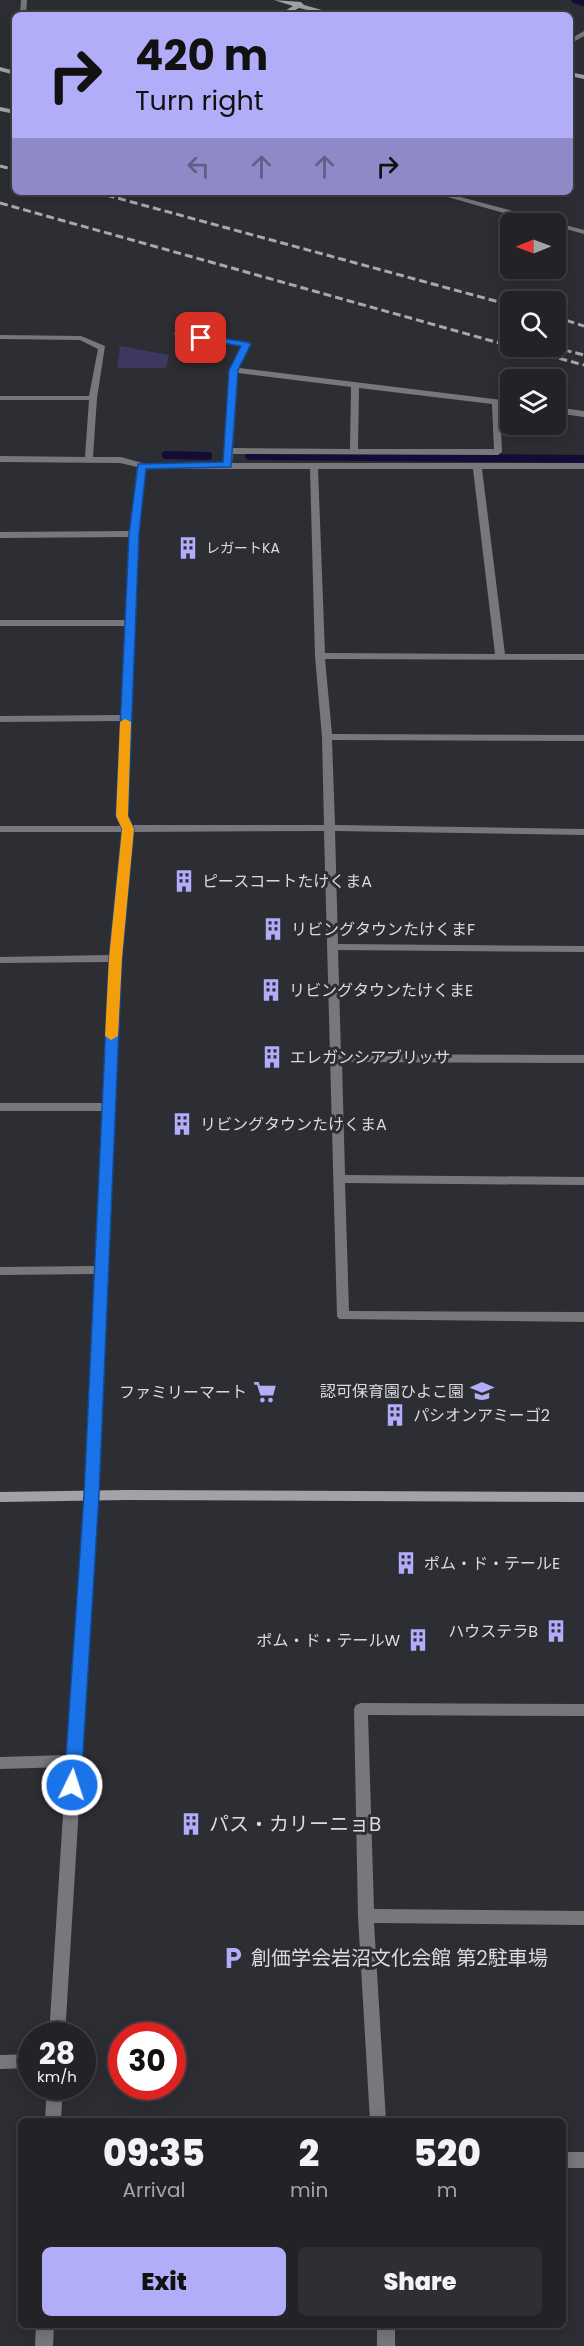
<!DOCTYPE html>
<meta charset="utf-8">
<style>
body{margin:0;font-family:Poppins,"Noto Sans JP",sans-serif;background:#2e2f33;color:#f1f3f6;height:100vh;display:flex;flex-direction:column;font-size:22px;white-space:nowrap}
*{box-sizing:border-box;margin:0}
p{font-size:20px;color:#a2a4a7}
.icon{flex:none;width:33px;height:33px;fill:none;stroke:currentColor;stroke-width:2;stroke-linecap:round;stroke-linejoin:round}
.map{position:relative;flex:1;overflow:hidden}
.drawer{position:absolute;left:18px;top:2118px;width:548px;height:210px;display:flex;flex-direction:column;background:#222227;border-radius:9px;box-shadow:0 3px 15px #0003,0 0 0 2px #3f3f44}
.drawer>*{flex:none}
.banner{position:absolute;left:12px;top:12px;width:561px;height:183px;border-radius:9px;box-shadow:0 3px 15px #0003,0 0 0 2px #3f3f44;background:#b2adf9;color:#111;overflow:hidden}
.needle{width:39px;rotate:269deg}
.tools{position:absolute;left:500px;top:213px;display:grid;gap:12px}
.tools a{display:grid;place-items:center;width:66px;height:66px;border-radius:9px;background:#222227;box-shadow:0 3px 15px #0003,0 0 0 2px #3f3f44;font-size:30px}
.speed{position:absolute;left:18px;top:2022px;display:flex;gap:12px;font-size:30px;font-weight:700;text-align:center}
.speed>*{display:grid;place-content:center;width:78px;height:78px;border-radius:50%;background:#222227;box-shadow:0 3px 15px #0003,0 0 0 2px #3f3f44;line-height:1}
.speed small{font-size:15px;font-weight:400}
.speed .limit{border:9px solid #d22;background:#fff;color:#111}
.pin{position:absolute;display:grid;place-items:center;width:51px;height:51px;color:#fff;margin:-26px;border-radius:12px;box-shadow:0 3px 9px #0006}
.me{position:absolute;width:66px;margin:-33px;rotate:4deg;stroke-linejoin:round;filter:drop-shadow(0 0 4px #0008)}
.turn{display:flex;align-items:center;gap:21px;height:126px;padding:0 24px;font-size:27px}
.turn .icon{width:78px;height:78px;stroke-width:2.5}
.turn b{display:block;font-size:42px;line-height:51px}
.lanes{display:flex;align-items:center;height:57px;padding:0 24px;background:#0003;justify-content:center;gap:30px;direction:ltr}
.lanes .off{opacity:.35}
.eta{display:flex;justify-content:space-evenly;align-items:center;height:102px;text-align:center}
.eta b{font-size:36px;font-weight:800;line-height:42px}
.action{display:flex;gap:12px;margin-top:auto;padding:12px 24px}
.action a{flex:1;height:69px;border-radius:9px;background:#b2adf9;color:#111;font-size:24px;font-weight:800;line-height:69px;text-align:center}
.action a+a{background:#2e2f33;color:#f1f3f6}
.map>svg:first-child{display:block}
.green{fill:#3c385f}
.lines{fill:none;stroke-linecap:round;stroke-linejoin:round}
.stream-far1{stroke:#140b37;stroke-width:7}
.stream{stroke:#140b37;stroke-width:8}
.street{fill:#78787c;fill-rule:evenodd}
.secondary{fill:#a2a2a8;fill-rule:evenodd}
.rail{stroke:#a8a8ad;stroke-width:3;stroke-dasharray:8 4;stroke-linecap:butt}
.route{fill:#1a73e8;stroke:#114b97;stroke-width:1.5}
.slow{fill:#f59e0b}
.labels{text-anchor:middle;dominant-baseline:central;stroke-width:6;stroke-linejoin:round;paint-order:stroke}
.far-poi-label{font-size:14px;fill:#dadadf;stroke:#2d2d34;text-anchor:start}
.poi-label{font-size:16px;fill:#dadadf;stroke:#2d2d34;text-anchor:start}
.near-poi-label{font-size:20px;fill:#dadadf;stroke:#2d2d34;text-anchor:start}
</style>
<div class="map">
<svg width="584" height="2346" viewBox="0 0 584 2346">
<rect width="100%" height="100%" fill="#2d2d34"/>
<!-- green -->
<path class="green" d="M120 346 169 355 166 368H117Z"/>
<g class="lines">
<!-- stream-far1 -->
<path class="stream-far1" d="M575 0 584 3"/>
<!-- stream -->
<g class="stream">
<path d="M166 455 208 456"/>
<path d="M249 456 584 459"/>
</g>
<!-- street -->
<g class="street">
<path d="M21 0H27L26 15H20Z"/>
<path d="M584 31V36L570 44V39Z"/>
<path d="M15 54V61L11 60 12 56Z"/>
<path d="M430 192H442L584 230V234L555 226V224H543Z"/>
<path d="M175 332 249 342 250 344 239 368 510 401V407L500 405 502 452 498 455 233 454 232 463H584V469H482L505 654H584V660L325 659 332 734 584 735V741L332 740 335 825 584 829V835L335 831 338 944 584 946V952L338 950 341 1054 584 1055V1063L342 1062 345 1175 584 1177V1185L345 1183 349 1311 584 1312V1322L339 1319 337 1316 324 831 133 832 120 958 98 1495 65 2036H49L66 1767 0 1769V1757L67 1755 84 1495 95 1274 0 1275V1267L95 1266 102 1111H0V1103H103L109 962 0 963V957L110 955 123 832H0V826H121L117 816 121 721 0 722V716L121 715 125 626H0V620H126L129 537 0 538V532L130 531 137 467 120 463 0 462V456L85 457 89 400H0V396H89L98 349 80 340 0 339V335L81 336 105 346 97 398 93 457H121L142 463H224L230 370 241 346 178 336 174 334ZM238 373 351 387 350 449 233 448ZM359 388 492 404 494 449H358ZM145 469H310L315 656 322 737 324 825H132L127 816 138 534ZM318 469H473L495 654 325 653Z"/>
<path d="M555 407 584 411V417L555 413Z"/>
<path d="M361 1703 584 1704V1716L368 1715 374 1909 584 1911V1925L374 1923 386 2121H370L358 1916 354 1709 356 1705Z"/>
<path d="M32 2054V2068L0 2069V2055Z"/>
<path d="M47 2086H63L61 2121H45Z"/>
<rect x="562" y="2152" width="22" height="16"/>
<path d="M36 2325H54L53 2346H35Z"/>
<rect x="377" y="2325" width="18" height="21"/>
</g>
<!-- secondary -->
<g class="secondary">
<path d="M274 0 301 2 304 5 340 15H329L299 8 286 15H278L293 6Z"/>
<path d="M0 67 15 71V75L0 71Z"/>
<path d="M570 72 584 75V79L570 76Z"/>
<path d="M0 107 15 110V114L0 111Z"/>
<path d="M127 1490 584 1492V1502L127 1500 0 1502V1492Z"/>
</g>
<!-- rail -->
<g class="rail">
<path d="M0 166 15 170"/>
<path d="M95 192 510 305"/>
<path d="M0 203 510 346"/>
<path d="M555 317 584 326"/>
<path d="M513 346 584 365"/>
<path d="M552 347 584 355"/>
</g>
</g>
<!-- route -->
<path class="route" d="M201 335 246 342 251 344 238 370 231 467 146 469 139 534 128 816 134 829 122 958 99 1495 81 1785 78 1790 72 1792 66 1790 64 1785 84 1495 109 958 122 829 116 816 129 534 138 464 223 462 229 370 241 346 198 339V336Z"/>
<!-- slow -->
<path class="slow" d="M125 719 131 722 128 816 134 829 122 958 118 1036 111 1040 105 1036 109 958 122 829 116 816 120 722Z"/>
<!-- icons -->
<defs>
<g id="building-bare" transform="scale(1.8)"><path d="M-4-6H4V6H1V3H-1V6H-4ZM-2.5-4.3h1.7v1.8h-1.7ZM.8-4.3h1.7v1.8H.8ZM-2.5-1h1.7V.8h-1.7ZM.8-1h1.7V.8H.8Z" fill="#b2adf9" stroke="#2d2d34" stroke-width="2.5" paint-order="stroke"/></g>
<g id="school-bare" transform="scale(1.8)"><path d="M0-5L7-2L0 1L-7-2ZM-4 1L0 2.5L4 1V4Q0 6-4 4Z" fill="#b2adf9" stroke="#2d2d34" stroke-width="2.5" paint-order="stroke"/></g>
<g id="supermarket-bare" transform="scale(1.8)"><path d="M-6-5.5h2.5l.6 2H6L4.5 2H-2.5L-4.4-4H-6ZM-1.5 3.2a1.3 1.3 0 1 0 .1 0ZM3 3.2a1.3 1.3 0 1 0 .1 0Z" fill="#b2adf9" stroke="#2d2d34" stroke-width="2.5" paint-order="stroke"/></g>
<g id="parking-bare" transform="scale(1.8)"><path d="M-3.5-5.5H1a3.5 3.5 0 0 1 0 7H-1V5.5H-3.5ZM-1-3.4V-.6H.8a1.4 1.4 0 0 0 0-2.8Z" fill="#b2adf9" stroke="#2d2d34" stroke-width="2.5" paint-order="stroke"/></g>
</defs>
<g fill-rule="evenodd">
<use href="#building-bare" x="188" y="548"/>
<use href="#building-bare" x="184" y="881"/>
<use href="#building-bare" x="273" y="929"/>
<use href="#building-bare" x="271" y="990"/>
<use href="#building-bare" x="272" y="1057"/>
<use href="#building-bare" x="182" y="1124"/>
<use href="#school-bare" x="482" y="1391"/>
<use href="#supermarket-bare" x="265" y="1392"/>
<use href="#building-bare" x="395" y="1415"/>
<use href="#building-bare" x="406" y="1563"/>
<use href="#building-bare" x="556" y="1631"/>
<use href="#building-bare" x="418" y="1640"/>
<use href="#building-bare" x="191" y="1824"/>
<use href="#parking-bare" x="233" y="1958"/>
</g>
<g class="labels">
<!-- far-poi labels -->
<g class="far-poi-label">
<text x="206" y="548">レガートKA</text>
</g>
<!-- poi labels -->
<g class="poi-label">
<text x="202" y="881">ピースコートたけくまA</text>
<text x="291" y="929">リビングタウンたけくまF</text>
<text x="289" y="990">リビングタウンたけくまE</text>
<text x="290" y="1057">エレガンシアブリッサ</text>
<text x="200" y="1124">リビングタウンたけくまA</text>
<text x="464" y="1391" text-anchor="end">認可保育園ひよこ園</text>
<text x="247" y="1392" text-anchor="end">ファミリーマート</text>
<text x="413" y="1415">パシオンアミーゴ2</text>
<text x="424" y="1563">ポム・ド・テールE</text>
<text x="538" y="1631" text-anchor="end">ハウステラB</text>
<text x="400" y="1640" text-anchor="end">ポム・ド・テールW</text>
</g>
<!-- near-poi labels -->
<g class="near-poi-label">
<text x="209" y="1824">パス・カリーニョB</text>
<text x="251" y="1958">創価学会岩沼文化会館 第2駐車場</text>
</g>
</g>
</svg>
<div class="tools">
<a><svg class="needle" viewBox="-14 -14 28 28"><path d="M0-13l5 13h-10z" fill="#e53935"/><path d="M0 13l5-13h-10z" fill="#a2a4a7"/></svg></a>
<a><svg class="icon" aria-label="search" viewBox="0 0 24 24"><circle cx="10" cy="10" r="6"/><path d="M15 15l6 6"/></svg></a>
<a><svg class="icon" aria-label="layers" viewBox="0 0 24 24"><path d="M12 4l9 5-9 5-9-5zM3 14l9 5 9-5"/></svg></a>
</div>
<div class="speed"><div>28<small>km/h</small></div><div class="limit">30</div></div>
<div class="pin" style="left:201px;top:338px;background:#d93025"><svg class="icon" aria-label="arrive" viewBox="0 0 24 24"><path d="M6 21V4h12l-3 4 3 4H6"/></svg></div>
<svg class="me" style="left:72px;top:1785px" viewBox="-20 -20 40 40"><circle r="17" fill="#1a73e8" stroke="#fff" stroke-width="3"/><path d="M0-11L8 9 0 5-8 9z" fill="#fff"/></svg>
<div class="banner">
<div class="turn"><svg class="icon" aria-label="right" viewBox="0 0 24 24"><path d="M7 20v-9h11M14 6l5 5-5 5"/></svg><div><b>420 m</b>Turn right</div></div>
<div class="lanes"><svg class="icon off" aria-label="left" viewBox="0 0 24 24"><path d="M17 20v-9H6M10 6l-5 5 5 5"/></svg><svg class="icon off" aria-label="ahead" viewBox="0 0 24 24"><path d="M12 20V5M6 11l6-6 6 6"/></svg><svg class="icon off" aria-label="ahead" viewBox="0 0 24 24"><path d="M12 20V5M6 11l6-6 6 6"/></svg><svg class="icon" aria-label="right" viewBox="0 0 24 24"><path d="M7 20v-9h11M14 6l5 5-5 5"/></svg></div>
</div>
<section class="drawer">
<div class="eta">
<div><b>09:35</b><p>Arrival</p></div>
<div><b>2</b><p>min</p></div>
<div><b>520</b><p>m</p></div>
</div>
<div class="action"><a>Exit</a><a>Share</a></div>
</section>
</div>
